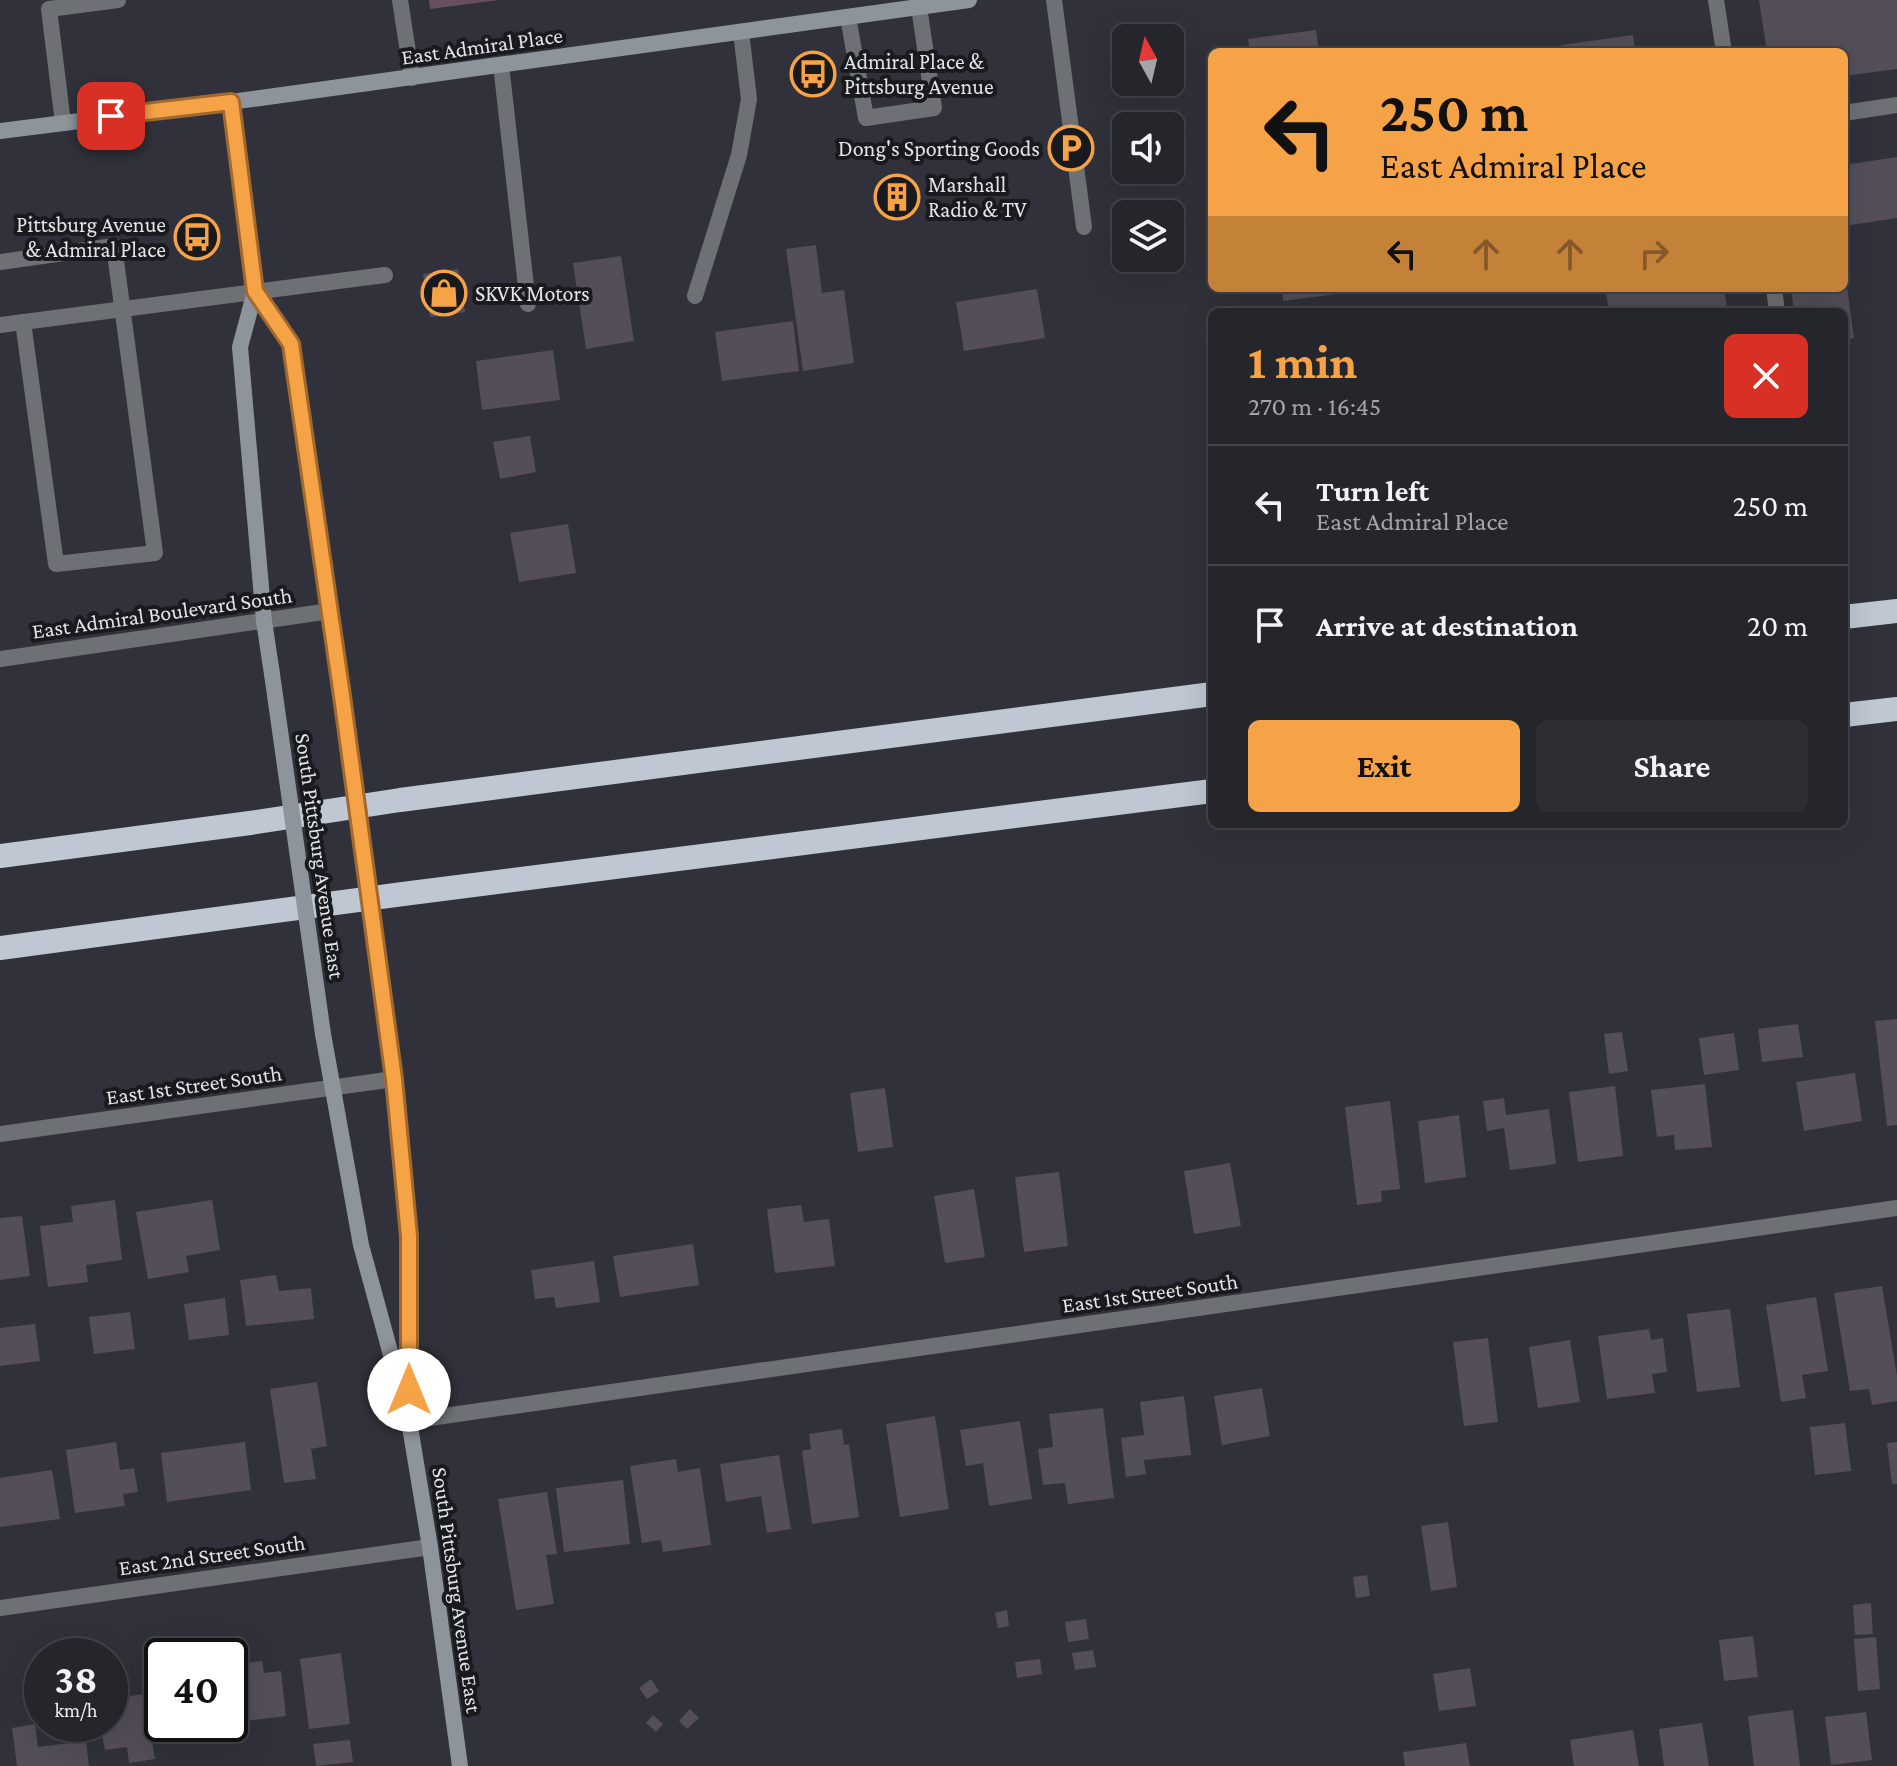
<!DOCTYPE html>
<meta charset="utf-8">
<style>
body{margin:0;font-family:"Crimson Pro",serif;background:#2d2d34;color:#f1f3f6;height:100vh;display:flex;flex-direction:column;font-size:30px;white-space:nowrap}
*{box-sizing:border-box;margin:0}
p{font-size:26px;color:#a3a5a9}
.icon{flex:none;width:44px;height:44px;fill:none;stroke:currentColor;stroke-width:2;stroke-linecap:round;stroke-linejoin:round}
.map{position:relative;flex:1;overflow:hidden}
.details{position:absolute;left:1208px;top:308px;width:640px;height:520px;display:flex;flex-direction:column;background:#25252c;border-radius:12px;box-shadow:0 8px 32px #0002,0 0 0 2px #424248}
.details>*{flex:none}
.top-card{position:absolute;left:1208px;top:48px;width:640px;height:244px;border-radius:12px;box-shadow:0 8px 32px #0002,0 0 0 2px #424248;background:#f6a247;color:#111;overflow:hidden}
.needle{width:52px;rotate:352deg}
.controls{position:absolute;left:1112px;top:24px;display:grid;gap:16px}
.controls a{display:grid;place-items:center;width:72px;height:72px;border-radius:12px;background:#25252c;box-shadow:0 8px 32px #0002,0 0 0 2px #424248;font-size:40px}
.speed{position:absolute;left:24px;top:1638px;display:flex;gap:16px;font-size:40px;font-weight:700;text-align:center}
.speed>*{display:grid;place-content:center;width:104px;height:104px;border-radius:50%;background:#25252c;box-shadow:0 8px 32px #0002,0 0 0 2px #424248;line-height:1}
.speed small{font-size:20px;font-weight:400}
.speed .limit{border:4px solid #111;border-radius:12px;background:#fff;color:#111}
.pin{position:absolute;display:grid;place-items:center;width:68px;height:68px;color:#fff;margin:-34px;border-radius:16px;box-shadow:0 4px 12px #0006}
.me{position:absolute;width:88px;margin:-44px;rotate:0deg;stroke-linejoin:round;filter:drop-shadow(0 0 6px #0008)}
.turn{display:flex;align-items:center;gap:28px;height:168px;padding:0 40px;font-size:36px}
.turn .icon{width:104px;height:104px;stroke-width:2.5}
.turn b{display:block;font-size:56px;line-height:68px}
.lanes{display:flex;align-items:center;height:76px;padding:0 40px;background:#0003;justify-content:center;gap:40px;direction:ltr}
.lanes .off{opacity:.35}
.round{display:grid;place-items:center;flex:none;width:84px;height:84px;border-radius:12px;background:#2d2d34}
.summary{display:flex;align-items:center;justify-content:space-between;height:136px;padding:0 40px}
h1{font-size:48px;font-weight:700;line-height:60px;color:#f6a247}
.button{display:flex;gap:16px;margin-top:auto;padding:16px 40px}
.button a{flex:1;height:92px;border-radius:12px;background:#f6a247;color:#111;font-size:32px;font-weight:700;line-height:92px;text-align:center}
.button a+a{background:#2d2d34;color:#f1f3f6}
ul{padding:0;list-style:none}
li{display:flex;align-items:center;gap:24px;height:120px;padding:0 40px;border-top:2px solid #424248}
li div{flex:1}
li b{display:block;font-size:30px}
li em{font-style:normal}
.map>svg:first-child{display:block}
.green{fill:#684f60}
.building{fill:#534e58}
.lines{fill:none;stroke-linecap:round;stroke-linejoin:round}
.lane{stroke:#6d7175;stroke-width:16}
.street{stroke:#6d7175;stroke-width:16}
.secondary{stroke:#8e949b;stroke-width:16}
.highway{stroke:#bec7d2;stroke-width:24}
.secondary-bridge{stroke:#8e949b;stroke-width:16}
.route-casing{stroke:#a0692e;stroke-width:20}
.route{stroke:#f6a247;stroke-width:14}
.labels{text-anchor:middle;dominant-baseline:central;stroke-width:8;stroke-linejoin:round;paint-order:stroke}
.street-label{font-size:22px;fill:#e3e4ea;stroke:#191a1e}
.poi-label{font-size:22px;fill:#e3e4ea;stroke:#191a1e;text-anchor:start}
</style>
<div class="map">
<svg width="1897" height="1766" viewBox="0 0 1897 1766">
<rect width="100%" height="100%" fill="#31313b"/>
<!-- green -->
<path class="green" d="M429 0H499L430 9Z"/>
<!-- building -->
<g class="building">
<path d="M1759 0H1897V69L1844 76V52H1767Z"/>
<path d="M1316 30 1319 52H1250L1248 39Z"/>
<path d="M1633 35 1635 52H1562L1561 45Z"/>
<path d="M1897 157V218L1844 226V165Z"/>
<path d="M816 245 822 293 844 290 854 363 803 371 786 249Z"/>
<path d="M621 256 634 341 586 349 573 263Z"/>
<path d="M458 269 465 312 430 317 423 274Z"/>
<path d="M1844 280H1846L1854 338 1844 340V312H1794L1791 288H1844Z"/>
<path d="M1282 288H1351L1352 292 1283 301Z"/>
<path d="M1605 288H1724L1727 309 1715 312H1609Z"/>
<path d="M1037 289 1045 338 964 351 956 302Z"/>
<path d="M793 321 799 371 722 381 715 332Z"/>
<path d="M553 350 560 400 482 410 476 361Z"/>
<path d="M530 436 536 472 500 479 493 442Z"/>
<path d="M568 524 576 573 519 582 510 533Z"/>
<path d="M1897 1019V1125L1887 1126 1875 1021Z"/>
<path d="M1798 1024 1803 1057 1762 1062 1758 1029Z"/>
<path d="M1622 1032 1628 1071 1609 1074 1604 1034Z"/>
<path d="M1734 1033 1739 1070 1704 1075 1699 1038Z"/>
<path d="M1855 1073 1862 1121 1804 1131 1796 1082Z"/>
<path d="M1705 1084 1712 1147 1675 1150 1674 1135 1657 1137 1651 1090Z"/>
<path d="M1615 1086 1623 1156 1578 1162 1569 1092Z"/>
<path d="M885 1088 893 1147 858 1152 850 1093Z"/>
<path d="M1504 1098 1506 1115 1549 1109 1556 1164 1510 1170 1504 1128 1487 1131 1483 1101Z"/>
<path d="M1390 1101 1400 1189 1381 1191 1382 1202 1357 1205 1345 1107Z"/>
<path d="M1459 1115 1466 1177 1425 1183 1418 1121Z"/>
<path d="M1230 1163 1241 1226 1194 1234 1184 1171Z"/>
<path d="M1059 1172 1068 1246 1024 1252 1015 1177Z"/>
<path d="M974 1189 985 1257 945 1263 934 1196Z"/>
<path d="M115 1200 122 1260 86 1265 88 1282 48 1287 40 1226 73 1222 71 1206Z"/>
<path d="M212 1200 220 1250 186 1256 189 1272 148 1279 136 1212Z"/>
<path d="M801 1205 804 1222 829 1219 835 1266 775 1273 767 1209Z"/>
<path d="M22 1216 30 1276 0 1280V1218Z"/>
<path d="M693 1244 699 1285 620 1297 613 1256Z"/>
<path d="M594 1261 600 1302 556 1308 554 1297 535 1299 531 1270Z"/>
<path d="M276 1275 279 1291 311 1288 314 1319 246 1326 240 1280Z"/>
<path d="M1882 1286 1897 1376V1401L1872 1405 1869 1389 1850 1391 1834 1293Z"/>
<path d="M1816 1297 1828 1371 1802 1375 1806 1398 1781 1402 1766 1305Z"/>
<path d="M225 1298 229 1335 189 1340 184 1304Z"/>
<path d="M1730 1309 1740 1387 1697 1392 1687 1314Z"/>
<path d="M130 1312 135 1349 94 1354 89 1317Z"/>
<path d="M35 1324 40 1361 0 1366V1328Z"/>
<path d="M1649 1329 1651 1340 1663 1338 1667 1372 1652 1374 1655 1393 1607 1399 1598 1336Z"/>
<path d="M1488 1338 1498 1422 1464 1426 1453 1342Z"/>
<path d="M1570 1340 1580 1402 1538 1408 1529 1347Z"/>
<path d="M317 1382 327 1446 311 1449 316 1479 284 1483 270 1389Z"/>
<path d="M1262 1388 1270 1436 1222 1445 1214 1396Z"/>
<path d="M1184 1396 1191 1455 1144 1460 1146 1474 1126 1477 1121 1438 1144 1435 1140 1402Z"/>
<path d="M1103 1408 1114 1498 1068 1504 1065 1483 1043 1485 1038 1449 1053 1447 1049 1414Z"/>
<path d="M935 1416 949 1509 900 1517 886 1424Z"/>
<path d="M1020 1421 1032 1499 989 1506 983 1463 966 1466 960 1430Z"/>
<path d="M1845 1423 1851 1471 1815 1475 1810 1427Z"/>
<path d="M842 1429 844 1445 849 1444 859 1517 812 1524 802 1451 811 1449 809 1434Z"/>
<path d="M116 1442 120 1470 134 1468 138 1492 123 1494 125 1506 75 1513 66 1450Z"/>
<path d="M245 1442 251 1490 167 1502 161 1453Z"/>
<path d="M1897 1442V1484H1892L1887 1443Z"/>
<path d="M779 1455 791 1529 767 1533 761 1496 726 1502 720 1464Z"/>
<path d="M676 1459 678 1472 700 1468 711 1545 663 1552 661 1540 642 1543 630 1466Z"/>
<path d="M52 1470 60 1519 0 1527V1478Z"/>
<path d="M623 1480 630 1544 564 1552 556 1488Z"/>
<path d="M547 1492 557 1554 546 1555 554 1604 516 1610 498 1499Z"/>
<path d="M1448 1522 1457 1587 1431 1591 1421 1526Z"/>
<path d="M1367 1575 1370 1596 1356 1598 1353 1577Z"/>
<path d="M1871 1603 1873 1634 1855 1635 1853 1605Z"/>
<path d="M1007 1610 1009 1626 998 1628 995 1613Z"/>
<path d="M1086 1619 1089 1639 1068 1642 1065 1622Z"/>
<path d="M1753 1636 1758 1677 1724 1681 1719 1640Z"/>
<path d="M1876 1637 1880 1689 1858 1691 1854 1639Z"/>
<path d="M1093 1650 1096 1667 1075 1670 1072 1653Z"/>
<path d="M341 1653 350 1724 309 1729 300 1659Z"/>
<path d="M1040 1659 1042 1674 1017 1678 1015 1662Z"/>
<path d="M262 1661 264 1673 281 1671 286 1716 230 1723V1677L235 1676 234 1664Z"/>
<path d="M1470 1668 1476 1706 1439 1711 1433 1674Z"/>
<path d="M651 1679 659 1691 647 1699 639 1688Z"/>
<path d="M162 1691V1724H181L183 1736 152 1742 155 1759 129 1763 127 1747 105 1750 100 1724H110V1715L120 1714 118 1698Z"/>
<path d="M690 1709 699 1718 687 1729 679 1721Z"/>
<path d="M1793 1710 1800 1766H1754L1748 1716Z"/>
<path d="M1866 1712 1872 1760 1831 1765 1825 1717Z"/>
<path d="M653 1715 663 1724 656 1732 646 1723Z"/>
<path d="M1702 1723 1709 1766H1664L1659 1729Z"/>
<path d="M35 1724 38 1747 86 1741 89 1766H17L12 1728Z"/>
<path d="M1633 1730 1639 1766H1574L1570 1740Z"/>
<path d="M350 1740 353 1762 316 1766 313 1744Z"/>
<path d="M1466 1743 1470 1766H1405L1403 1752Z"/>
</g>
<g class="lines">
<!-- lane -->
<g class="lane">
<path d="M1054 0 1084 227"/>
<path d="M1716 0 1724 52"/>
<path d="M848 17 866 118 934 108 919 7"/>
<path d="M501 65 528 304"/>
<path d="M1844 113 1897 105"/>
<path d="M63 123 49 9 118 0"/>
<path d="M0 262 114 246 155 553 56 564 23 322"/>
<path d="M1774 288 1777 312"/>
<path d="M695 296 739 155 749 99 741 32"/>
<path d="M0 325 385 275"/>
</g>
<!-- street -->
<g class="street">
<path d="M400 0 412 78"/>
<path d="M0 659 330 611"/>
<path d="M0 1134 394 1079"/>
<path d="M409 1421 1897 1208"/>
<path d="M0 1608 430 1547"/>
</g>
<!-- secondary -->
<g class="secondary">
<path d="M231 102 255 291 240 347 264 621 272 674"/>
<path d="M0 131 231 102 969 0"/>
<path d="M255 291 291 344 338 666"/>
<path d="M387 1026 409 1236V1399"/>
<path d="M323 1034 361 1245 409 1421 430 1547 460 1766"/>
</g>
<!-- highway -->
<g class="highway">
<path d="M1844 617 1897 611"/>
<path d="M1844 715 1897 709"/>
<path d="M0 856 250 823 400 800 1212 694"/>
<path d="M0 948 403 894 1212 791"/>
</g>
<!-- secondary-bridge -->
<g class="secondary-bridge">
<path d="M338 666 387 1026"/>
<path d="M272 674 323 1034"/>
</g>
</g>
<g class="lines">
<!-- route casing -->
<g class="route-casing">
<path id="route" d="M111 116 231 102 255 291 291 344 342 696 394 1079 409 1236V1390"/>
</g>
<!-- route -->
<use href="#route" class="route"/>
</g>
<!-- icons -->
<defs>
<g id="bus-ring" transform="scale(2.3)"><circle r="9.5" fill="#191a1e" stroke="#f6a247" stroke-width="1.5"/><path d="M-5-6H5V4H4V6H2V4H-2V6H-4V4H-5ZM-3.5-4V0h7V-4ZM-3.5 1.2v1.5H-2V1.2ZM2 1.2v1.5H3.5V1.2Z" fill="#f6a247"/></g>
<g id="parking-ring" transform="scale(2.3)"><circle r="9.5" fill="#191a1e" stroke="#f6a247" stroke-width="1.5"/><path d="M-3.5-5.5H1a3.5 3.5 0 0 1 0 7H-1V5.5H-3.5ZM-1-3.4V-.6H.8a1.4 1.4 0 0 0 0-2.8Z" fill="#f6a247"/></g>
<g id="building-ring" transform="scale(2.3)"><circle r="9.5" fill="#191a1e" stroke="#f6a247" stroke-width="1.5"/><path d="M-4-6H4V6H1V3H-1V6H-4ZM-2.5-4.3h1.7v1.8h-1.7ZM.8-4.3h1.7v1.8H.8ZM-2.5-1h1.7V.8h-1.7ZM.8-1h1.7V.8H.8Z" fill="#f6a247"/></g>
<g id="shop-ring" transform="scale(2.3)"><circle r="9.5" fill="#191a1e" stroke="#f6a247" stroke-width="1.5"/><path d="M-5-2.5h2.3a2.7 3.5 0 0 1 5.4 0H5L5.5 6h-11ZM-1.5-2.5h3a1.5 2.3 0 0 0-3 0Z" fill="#f6a247"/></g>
</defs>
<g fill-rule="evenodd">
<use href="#bus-ring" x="813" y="74"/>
<use href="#parking-ring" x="1071" y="148"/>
<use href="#building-ring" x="897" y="197"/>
<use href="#bus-ring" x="197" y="237"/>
<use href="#shop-ring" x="444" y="293"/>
</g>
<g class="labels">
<!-- street labels -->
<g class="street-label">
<text transform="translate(482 46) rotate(-8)">East Admiral Place</text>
<text transform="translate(162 613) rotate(-8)">East Admiral Boulevard South</text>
<text transform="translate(320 856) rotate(82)">South Pittsburg Avenue East</text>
<text transform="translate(194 1085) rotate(-8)">East 1st Street South</text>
<text transform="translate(1150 1293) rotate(-8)">East 1st Street South</text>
<text transform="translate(212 1555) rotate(-8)">East 2nd Street South</text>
<text transform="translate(457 1590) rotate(82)">South Pittsburg Avenue East</text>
</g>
<!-- poi labels -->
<g class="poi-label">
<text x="844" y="61">Admiral Place &amp;<tspan x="844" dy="25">Pittsburg Avenue</tspan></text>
<text x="1040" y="148" text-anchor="end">Dong's Sporting Goods</text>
<text x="928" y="184">Marshall<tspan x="928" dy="25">Radio &amp; TV</tspan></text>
<text x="166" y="224" text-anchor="end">Pittsburg Avenue<tspan x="166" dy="25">&amp; Admiral Place</tspan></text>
<text x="475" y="293">SKVK Motors</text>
</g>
</g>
</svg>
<div class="controls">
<a><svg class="needle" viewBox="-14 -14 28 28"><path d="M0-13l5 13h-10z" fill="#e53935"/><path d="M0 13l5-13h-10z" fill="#a3a5a9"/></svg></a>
<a><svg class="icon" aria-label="sound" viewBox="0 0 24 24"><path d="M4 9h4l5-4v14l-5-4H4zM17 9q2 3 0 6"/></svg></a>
<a><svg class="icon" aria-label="layers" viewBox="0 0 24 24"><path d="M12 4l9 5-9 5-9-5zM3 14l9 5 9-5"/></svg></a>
</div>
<div class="speed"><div>38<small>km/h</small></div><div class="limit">40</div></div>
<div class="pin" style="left:111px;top:116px;background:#d93025"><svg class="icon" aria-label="arrive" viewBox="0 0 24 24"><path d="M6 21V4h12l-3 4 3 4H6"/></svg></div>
<svg class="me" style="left:409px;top:1390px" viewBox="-20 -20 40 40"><circle r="19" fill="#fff"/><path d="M0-13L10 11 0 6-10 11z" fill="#f6a247"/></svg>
<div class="top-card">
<div class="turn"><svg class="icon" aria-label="left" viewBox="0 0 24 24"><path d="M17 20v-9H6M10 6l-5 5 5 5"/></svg><div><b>250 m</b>East Admiral Place</div></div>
<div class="lanes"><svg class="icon" aria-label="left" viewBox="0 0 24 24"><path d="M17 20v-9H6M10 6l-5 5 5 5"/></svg><svg class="icon off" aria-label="ahead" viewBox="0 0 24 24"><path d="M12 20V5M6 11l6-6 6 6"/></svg><svg class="icon off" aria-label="ahead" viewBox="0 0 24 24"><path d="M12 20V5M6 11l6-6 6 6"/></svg><svg class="icon off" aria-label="right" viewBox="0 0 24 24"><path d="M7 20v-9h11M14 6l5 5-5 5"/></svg></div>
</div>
<section class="details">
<div class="summary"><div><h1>1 min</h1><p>270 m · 16:45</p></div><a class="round" style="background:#d93025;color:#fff"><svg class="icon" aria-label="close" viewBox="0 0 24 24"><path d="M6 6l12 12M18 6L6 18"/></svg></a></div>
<ul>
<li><svg class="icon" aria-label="left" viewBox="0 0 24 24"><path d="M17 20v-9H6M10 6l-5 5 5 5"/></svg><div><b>Turn left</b><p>East Admiral Place</p></div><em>250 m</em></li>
<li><svg class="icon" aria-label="arrive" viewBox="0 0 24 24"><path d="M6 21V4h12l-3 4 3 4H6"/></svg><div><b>Arrive at destination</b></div><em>20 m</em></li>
</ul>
<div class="button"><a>Exit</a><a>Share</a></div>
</section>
</div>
